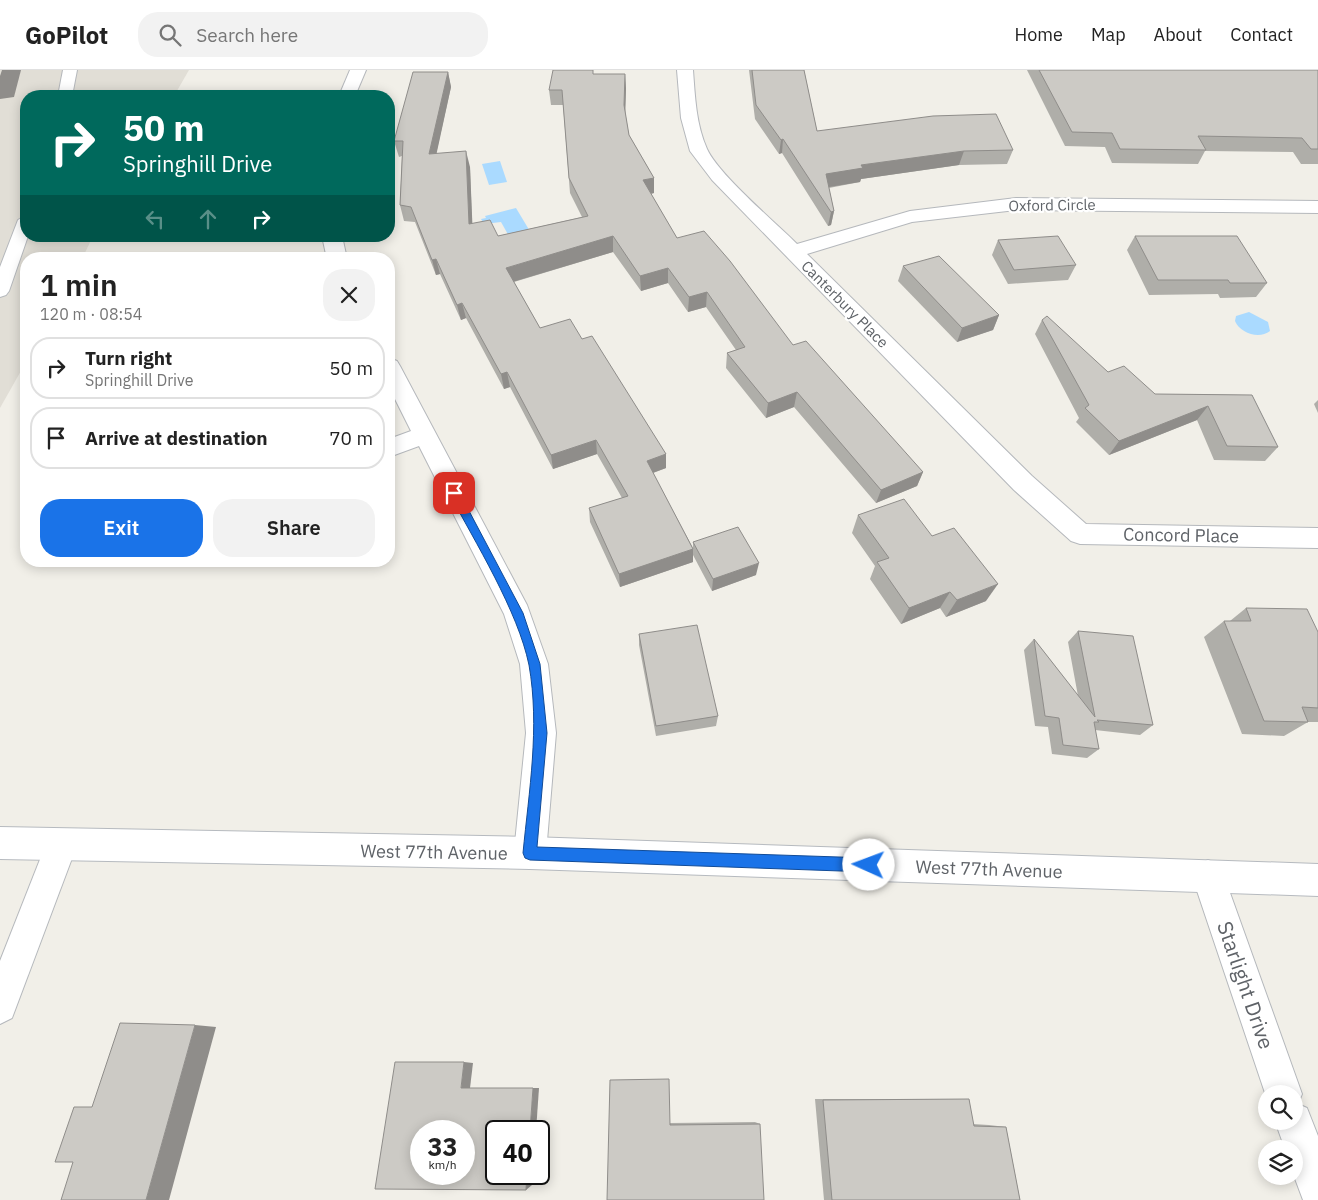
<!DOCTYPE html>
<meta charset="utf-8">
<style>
body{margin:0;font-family:"IBM Plex Sans",sans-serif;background:#f2f2f2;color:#222;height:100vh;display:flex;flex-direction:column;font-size:19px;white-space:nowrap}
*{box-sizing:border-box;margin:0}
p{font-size:16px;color:#767676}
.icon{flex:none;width:28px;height:28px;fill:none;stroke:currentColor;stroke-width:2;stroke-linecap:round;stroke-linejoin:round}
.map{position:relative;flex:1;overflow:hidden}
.side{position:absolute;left:20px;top:182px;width:375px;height:315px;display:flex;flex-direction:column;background:#fff;border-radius:20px;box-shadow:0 2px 12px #0003}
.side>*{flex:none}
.top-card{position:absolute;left:20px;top:20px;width:375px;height:152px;border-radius:20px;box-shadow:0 2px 12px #0003;background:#00695c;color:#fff;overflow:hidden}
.buttons{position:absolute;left:1258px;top:1015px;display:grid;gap:10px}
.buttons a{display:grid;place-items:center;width:45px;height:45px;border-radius:50%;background:#fff;box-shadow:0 2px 12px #0003;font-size:25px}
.speed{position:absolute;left:410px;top:1050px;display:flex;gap:10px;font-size:25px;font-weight:700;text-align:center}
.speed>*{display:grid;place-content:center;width:65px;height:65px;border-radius:50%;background:#fff;box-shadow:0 2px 12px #0003;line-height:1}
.speed small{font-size:12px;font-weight:400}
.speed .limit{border:2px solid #111;border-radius:8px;background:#fff;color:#111}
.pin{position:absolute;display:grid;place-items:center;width:42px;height:42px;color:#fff;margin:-21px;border-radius:10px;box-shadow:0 2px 8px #0006}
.me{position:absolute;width:55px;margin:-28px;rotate:272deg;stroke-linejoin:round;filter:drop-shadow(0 0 4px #0008)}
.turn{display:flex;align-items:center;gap:18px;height:105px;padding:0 20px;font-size:22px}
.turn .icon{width:65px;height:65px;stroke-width:2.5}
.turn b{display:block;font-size:35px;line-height:42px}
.lanes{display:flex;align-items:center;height:48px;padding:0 20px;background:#0003;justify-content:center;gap:25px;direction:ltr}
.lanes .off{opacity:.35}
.round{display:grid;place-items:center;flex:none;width:52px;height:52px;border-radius:20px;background:#f2f2f2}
.headline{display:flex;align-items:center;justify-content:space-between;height:85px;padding:0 20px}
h1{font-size:30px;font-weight:600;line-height:38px}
.button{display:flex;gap:10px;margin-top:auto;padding:10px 20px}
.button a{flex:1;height:58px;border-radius:20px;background:#1a73e8;color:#fff;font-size:20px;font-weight:600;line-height:58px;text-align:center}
.button a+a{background:#f2f2f2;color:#222}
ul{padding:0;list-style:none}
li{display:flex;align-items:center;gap:15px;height:62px;margin:0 10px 8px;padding:0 10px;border:2px solid #e0e0e0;border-radius:20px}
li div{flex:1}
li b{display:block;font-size:19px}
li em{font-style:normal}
header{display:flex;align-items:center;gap:30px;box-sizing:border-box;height:70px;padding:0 25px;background:#fff;border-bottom:1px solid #e0e0e0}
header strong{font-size:24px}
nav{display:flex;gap:28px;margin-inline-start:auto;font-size:18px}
.search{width:350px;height:45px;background:#f2f2f2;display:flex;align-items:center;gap:12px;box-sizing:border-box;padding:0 18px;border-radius:20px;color:#767676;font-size:19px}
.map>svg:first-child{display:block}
.education{fill:#e1ded6}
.water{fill:#aadaff}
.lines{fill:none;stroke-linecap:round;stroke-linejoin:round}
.lane-casing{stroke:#b5b8bc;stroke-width:2}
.street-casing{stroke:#b5b8bc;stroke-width:2}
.secondary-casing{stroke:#b6babf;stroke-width:2}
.lane{fill:#fff;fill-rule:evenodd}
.street{fill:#fff;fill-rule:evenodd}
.secondary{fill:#fff;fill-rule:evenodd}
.wall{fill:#afaea9}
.shaded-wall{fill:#8f8d8a}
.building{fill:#cccac5;stroke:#8f8d8a;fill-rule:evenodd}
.route{fill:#1a73e8;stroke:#114b97}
.labels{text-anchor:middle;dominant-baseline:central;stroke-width:4.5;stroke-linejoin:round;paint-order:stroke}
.far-street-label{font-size:15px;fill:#5f6368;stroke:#fff}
.street-label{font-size:18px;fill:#5f6368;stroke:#fff}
.near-street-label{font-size:21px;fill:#5f6368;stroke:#fff}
</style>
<header>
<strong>GoPilot</strong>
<div class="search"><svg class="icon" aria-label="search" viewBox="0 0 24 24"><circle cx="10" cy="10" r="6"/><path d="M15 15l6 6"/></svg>Search here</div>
<nav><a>Home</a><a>Map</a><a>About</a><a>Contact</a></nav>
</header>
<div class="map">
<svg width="1318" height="1130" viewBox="0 0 1318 1130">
<rect width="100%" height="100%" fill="#f1efe8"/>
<!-- education -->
<path class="education" d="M0 0H189L174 26H26V166H93L82 189H26V292L0 338Z"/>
<!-- water -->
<g class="water">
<path d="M500 91 507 112 489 115 482 94Z"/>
<path d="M516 138 531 163 510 168 501 152 484 154 481 149 486 148 485 146Z"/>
<path d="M1249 242 1268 252 1270 261C1259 270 1240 263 1235 251L1236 246Z"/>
</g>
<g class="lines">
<!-- lane casing -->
<g class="lane-casing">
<g id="lane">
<path d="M63 0H77L72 26H58Z"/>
<path d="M26 145V166H28L9 221 6 225 0 227V197L18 150Z"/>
</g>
</g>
<!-- street casing -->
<g class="street-casing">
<g id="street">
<path d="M350 0H366L355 26H339Z"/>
<path d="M677 0H693C695 27 696 54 707 79 719 105 775 152 797 174L910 141 1016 128 1318 131V143L1016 140 912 152 807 184 1032 406 1086 454 1318 458V478L1080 474 1071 471 1014 420 712 110 690 81 681 48Z"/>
<path d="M322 166H342L347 189H327Z"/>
<path d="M389 288 397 291 400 296 527 535 548 594 556 663 546 783 541 794 530 799 519 794 514 783 526 663 520 594 504 544 419 376 389 387V369L411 361 389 317Z"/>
<path d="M61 759 72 764 77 775 12 948 0 954V891L50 764Z"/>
<path d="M1208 790 1219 795 1224 806 1302 1024 1298 1034 1307 1038 1318 1066V1130H1303L1294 1106V1079H1285L1275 1051H1294V1024H1266V1026L1192 806 1197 795Z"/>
</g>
</g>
<!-- secondary casing -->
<g class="secondary-casing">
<path id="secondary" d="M0 757 530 767 1318 794V826L530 799 0 789Z"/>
</g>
<!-- lane -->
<use href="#lane" class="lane"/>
<!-- street -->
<use href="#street" class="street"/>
<!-- secondary -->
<use href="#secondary" class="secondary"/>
</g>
<!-- wall -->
<g class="wall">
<path d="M749 0H804L817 61 1013 80 1007 94 959 95 861 109 860 112 829 118 834 141 831 155 828 156 782 83 779 84 755 49Z"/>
<path d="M1027 0H1318V94H1301L1293 82 1205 81 1198 94 1112 93 1105 77 1065 76Z"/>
<path d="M448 2 451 17 436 84 470 97 472 153 498 166 582 147 570 123 563 35H551L549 20 595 4H625L626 19 625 41 629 65 654 108V123L651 124 677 168 793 275 923 402 917 416 876 433 794 337 766 348 726 298 727 283 736 280 706 237 688 242 668 213 641 221 613 182 514 212 540 258 582 269 666 384V398L653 403 693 478V472L756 505 712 521 693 485V492L620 517 590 452 589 438 622 428 597 384 553 399 510 317 504 319 466 248 461 250 440 204 436 205 415 152 404 151 400 135 402 86 399 87 394 71Z"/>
<path d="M1135 166 1267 213 1256 227 1220 228 1218 224 1149 225 1127 180Z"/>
<path d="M998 170 1076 195 1068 210 1008 214 992 185Z"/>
<path d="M903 196 999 245 993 260 957 272 898 211Z"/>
<path d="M1042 250 1108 302 1155 324 1252 325 1278 377 1265 391 1214 390 1197 350 1109 385 1076 352 1079 348 1035 264Z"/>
<path d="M1318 330V343L1314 334Z"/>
<path d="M858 445 932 466 986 531 946 547 940 538 901 554 870 509 875 496 852 463Z"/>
<path d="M1246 538 1318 562V652H1308L1284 666 1242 664 1204 567 1224 551H1230Z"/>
<path d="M1078 561 1153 655 1140 665 1095 660 1099 679 1087 688 1052 684 1048 657 1035 656 1024 580 1034 569 1078 626 1068 572Z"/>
<path d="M639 564 718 646 716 656 656 666 639 575Z"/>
<path d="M815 1029H969L973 1054 989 1055 1006 1057 1020 1130H824Z"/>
<path d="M755 1052 760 1054 607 1130 670 1053Z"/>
</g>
<!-- shaded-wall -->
<g class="shaded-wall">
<path d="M2 0H21L14 27 0 29V6Z"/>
<path d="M448 2 451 17 433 100 429 84Z"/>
<path d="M625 4 626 19 625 50 624 35Z"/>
<path d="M783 69 782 83 779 84 781 70Z"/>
<path d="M466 81 470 97 473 169 469 154Z"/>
<path d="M964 81 959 95 861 109 860 112 823 118 826 104 861 95Z"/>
<path d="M654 108V123L644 125 643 110Z"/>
<path d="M834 141 831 155 828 156 831 142Z"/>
<path d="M613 166V182L509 213 506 198Z"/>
<path d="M436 189 440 204 436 205 432 190Z"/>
<path d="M668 198V213L641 221 640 206Z"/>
<path d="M707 222 706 237 688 242 689 227Z"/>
<path d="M462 233 466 248 461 250 457 235Z"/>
<path d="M999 245 993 260 957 272 962 258Z"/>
<path d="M507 302 510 317 504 319 501 304Z"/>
<path d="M797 322 794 337 766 348 768 333Z"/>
<path d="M1208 336 1197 350 1109 385 1119 371Z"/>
<path d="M596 370 597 384 553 399 551 385Z"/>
<path d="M666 384V398L647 405V391Z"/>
<path d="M923 402 917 416 876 433 881 420Z"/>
<path d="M693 479V492L620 517 619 504Z"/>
<path d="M759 493 756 505 712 521 713 509Z"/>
<path d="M998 514 986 531 946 547 957 530Z"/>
<path d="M950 522 940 538 901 554 909 538Z"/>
<path d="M195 955 216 957 169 1130H146Z"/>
<path d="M464 992 473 993 470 1018H461Z"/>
<path d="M533 1018H539L536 1061H530Z"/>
<path d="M527 1104H533L532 1115 526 1120Z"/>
</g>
<!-- building -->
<g class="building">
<path d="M553 0H593V4H625L624 35 629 65 654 108 643 110 677 168 704 161 730 191 793 275 806 271 923 402 881 420 797 322 768 333 727 283 745 277 707 222 689 227 668 198 640 206 613 166 506 198 540 258 570 249 582 269 592 266 666 384 647 391 693 479 619 504 589 438 628 426 596 370 551 385 507 302 501 304 462 233 457 235 436 189 432 190 411 137 400 135 403 71H394L413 2H448L429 84 466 81 469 154 490 150 498 166 588 146 569 108 562 20H549Z"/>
<path d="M752 0H804L817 61 933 46 996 44 1013 80 964 81 861 95 863 98 826 104 834 141 831 142 783 69 781 70 756 35Z"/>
<path d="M1039 0H1318V79H1311L1302 68 1198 66 1206 80 1120 79 1112 63 1072 62Z"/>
<path d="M1058 166 1076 195 1014 200 998 170Z"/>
<path d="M1135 166H1237L1267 213H1230L1228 210H1158Z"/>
<path d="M939 186 999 245 962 258 903 196Z"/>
<path d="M1047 246 1108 302 1124 296 1155 324 1252 325 1278 377 1227 376 1208 336 1119 371 1085 338 1089 335 1042 250Z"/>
<path d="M904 429 932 466 954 458 998 514 957 530 950 522 909 538 877 492 889 488 858 445Z"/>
<path d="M738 457 759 493 713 509 693 472Z"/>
<path d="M1246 538 1307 539 1318 562V638L1302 637 1308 652 1264 651 1224 551H1251Z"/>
<path d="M697 555 718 646 656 656 639 564Z"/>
<path d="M1078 561 1133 566 1153 655 1097 650 1099 652H1094L1099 679 1063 675 1059 648 1045 646 1034 569 1095 647Z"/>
<path d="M120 953 195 955 146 1130H61L73 1092H55L74 1037H92Z"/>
<path d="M395 992H464L461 1018H533L530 1061H496V1104H527L526 1120 375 1119ZM421 1061H464V1104H421Z"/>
<path d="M669 1009 670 1055 760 1054 764 1130H607L610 1010Z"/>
<path d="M969 1029 974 1056 1006 1057 1020 1130H832L823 1030Z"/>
</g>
<!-- route -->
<path class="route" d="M454 419 458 420 523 543 540 594 547 663 537 777 869 788 873 790 875 795 873 800 869 802 530 790 525 788 523 783C529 721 540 657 529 595 518 541 475 472 449 423Z"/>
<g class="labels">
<!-- far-street labels -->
<g class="far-street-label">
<text transform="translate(1052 135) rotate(-1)">Oxford Circle</text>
<text transform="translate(845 234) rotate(45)">Canterbury Place</text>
</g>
<!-- street labels -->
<g class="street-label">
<text transform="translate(1181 465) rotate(1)">Concord Place</text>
<text transform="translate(434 782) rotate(1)">West 77th Avenue</text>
<text transform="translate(989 799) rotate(2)">West 77th Avenue</text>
</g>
<!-- near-street labels -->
<g class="near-street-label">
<text transform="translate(1246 915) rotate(71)">Starlight Drive</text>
</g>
</g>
</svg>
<div class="buttons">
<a><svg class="icon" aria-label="search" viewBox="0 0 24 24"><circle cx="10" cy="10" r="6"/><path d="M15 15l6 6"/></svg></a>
<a><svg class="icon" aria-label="layers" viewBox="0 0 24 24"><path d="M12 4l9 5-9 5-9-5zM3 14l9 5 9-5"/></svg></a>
</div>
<div class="speed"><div>33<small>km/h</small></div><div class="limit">40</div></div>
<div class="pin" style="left:454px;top:423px;background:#d93025"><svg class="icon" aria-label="arrive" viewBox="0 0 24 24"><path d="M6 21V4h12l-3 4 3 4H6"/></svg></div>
<svg class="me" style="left:869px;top:795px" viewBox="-20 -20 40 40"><circle r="19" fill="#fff"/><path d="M0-13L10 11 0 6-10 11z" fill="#1a73e8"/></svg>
<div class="top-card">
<div class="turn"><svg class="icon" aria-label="right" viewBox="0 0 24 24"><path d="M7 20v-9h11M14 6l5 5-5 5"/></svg><div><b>50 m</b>Springhill Drive</div></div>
<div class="lanes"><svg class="icon off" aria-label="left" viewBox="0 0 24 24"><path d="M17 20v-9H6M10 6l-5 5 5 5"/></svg><svg class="icon off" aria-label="ahead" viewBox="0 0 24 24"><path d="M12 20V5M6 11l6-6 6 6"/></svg><svg class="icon" aria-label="right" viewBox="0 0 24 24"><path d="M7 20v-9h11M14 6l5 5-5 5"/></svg></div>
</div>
<section class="side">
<div class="headline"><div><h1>1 min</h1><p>120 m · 08:54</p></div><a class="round"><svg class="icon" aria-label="close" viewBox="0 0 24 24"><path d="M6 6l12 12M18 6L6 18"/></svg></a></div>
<ul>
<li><svg class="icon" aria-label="right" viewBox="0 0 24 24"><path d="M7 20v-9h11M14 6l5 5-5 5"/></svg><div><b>Turn right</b><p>Springhill Drive</p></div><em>50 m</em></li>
<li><svg class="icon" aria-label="arrive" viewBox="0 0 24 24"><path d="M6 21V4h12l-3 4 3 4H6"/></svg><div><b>Arrive at destination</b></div><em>70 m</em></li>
</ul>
<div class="button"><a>Exit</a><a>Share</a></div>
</section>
</div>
